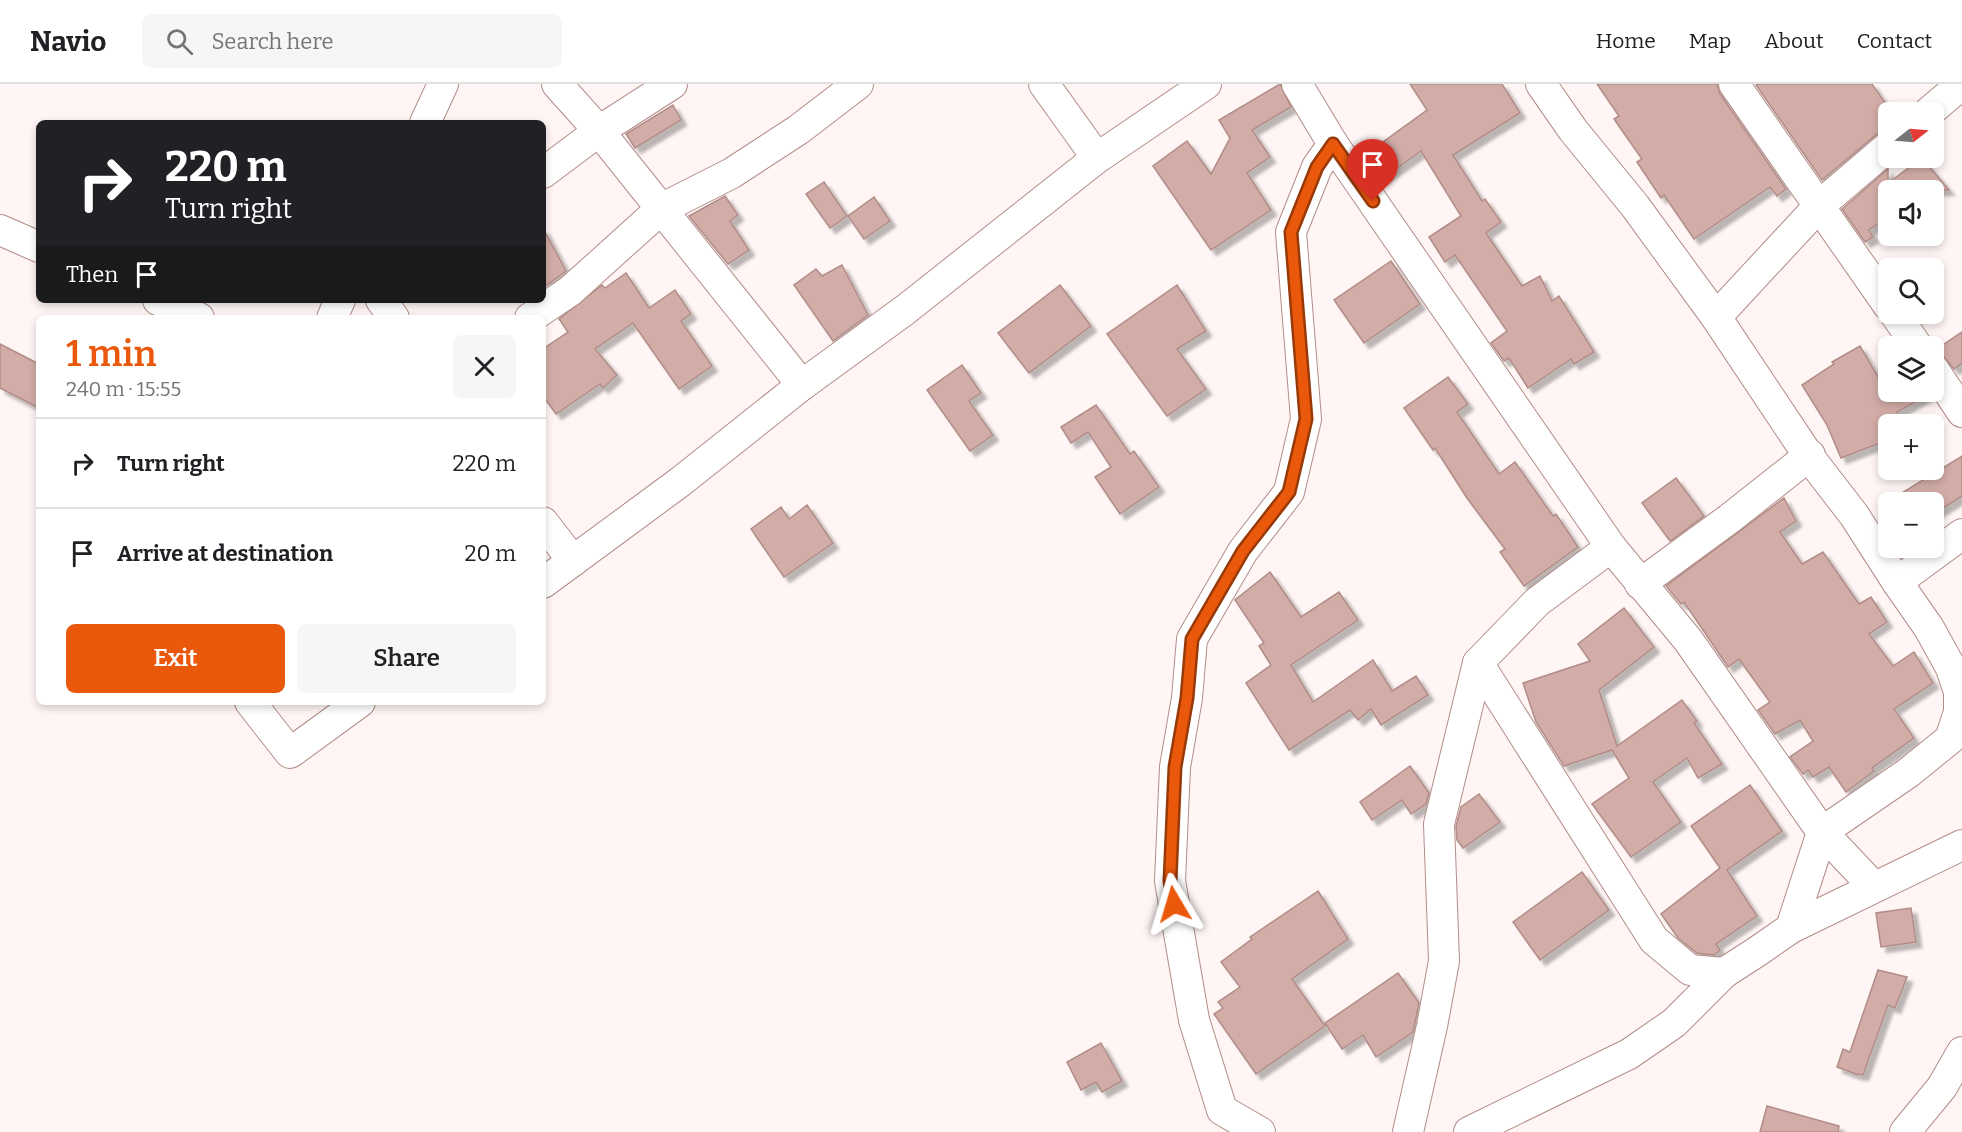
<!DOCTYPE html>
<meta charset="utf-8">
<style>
body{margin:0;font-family:Bitter,serif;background:#f6f6f6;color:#202124;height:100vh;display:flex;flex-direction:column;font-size:22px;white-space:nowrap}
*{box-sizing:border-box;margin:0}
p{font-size:20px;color:#757577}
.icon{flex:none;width:33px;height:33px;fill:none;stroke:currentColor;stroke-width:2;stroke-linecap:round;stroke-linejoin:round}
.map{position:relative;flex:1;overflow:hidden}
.sheet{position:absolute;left:36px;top:231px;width:510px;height:390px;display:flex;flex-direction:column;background:#fff;border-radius:9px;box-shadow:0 3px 9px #0003}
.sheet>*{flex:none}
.top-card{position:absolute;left:36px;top:36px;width:510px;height:183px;border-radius:9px;box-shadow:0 3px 9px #0003;background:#202124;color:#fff;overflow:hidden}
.needle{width:39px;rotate:73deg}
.tools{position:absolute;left:1878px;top:18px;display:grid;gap:12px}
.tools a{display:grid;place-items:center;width:66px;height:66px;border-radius:9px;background:#fff;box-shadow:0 3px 9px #0003;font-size:30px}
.pin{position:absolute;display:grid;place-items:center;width:51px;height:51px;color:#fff;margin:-62px -26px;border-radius:50% 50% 50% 0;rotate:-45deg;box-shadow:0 0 6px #0007}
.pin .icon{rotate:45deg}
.me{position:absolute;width:66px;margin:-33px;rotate:353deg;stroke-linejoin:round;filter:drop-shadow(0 0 4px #0008)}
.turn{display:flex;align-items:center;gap:21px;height:126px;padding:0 30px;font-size:27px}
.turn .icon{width:78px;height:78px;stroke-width:2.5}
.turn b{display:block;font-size:42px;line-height:51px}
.then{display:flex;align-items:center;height:57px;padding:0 30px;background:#0003;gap:12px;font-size:22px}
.round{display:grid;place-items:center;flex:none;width:63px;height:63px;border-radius:9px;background:#f6f6f6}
.headline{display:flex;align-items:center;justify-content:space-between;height:102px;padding:0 30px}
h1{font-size:36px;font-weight:600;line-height:45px;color:#ea580c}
.action{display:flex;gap:12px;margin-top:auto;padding:12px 30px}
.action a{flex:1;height:69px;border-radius:9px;background:#ea580c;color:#fff;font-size:24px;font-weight:600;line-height:69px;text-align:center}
.action a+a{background:#f6f6f6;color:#202124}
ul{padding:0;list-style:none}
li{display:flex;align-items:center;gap:18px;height:90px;padding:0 30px;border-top:2px solid #e0e0e0}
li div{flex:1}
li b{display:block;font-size:22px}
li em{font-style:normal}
header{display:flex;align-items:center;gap:36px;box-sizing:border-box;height:84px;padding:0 30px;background:#fff;border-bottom:2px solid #e0e0e0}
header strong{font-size:28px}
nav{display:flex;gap:33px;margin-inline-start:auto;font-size:21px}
.search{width:420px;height:54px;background:#f6f6f6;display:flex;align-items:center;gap:15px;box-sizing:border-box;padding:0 21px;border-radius:9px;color:#757577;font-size:22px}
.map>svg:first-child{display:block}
.building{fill:#d2aca7;stroke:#b18d88;stroke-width:1.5;filter:url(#shadow)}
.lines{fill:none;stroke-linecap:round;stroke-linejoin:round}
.minor-casing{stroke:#b28d88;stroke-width:32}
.minor{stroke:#fff;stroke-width:30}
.route-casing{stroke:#983908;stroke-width:15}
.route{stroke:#ea580c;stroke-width:10}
</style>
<header>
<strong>Navio</strong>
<div class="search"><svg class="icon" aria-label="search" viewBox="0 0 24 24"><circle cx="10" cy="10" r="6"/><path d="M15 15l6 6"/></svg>Search here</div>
<nav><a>Home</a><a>Map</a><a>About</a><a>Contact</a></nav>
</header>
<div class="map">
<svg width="1962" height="1048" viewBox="0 0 1962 1048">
<defs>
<filter id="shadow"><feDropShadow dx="5.5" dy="5.5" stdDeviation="1.5" flood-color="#0004"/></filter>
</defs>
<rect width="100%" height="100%" fill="#fef5f4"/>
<!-- building -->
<g class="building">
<path d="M1280 0 1291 23 1252 46 1270 73 1247 89 1271 126 1211 166 1153 82 1187 57 1211 90 1230 54 1219 36Z"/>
<path d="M1410 0H1502L1520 29 1453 71 1482 117 1485 115 1501 138 1486 149 1522 202 1540 192 1552 217 1559 212 1594 268 1574 280 1571 275 1528 304 1509 274 1504 277 1491 259 1507 247 1455 171 1445 178 1429 153 1461 132 1421 67 1382 95 1365 71 1427 26Z"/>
<path d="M1597 0H1717L1720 10 1786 105 1777 112 1770 103 1694 155 1664 111 1661 114 1637 78 1642 75 1614 35 1619 32Z"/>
<path d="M1758 0H1872L1888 23V46L1877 50 1822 96 1756 1Z"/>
<path d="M673 21 681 36 635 64 626 50Z"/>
<path d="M1922 74 1949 106H1888V133L1869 146 1873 153 1865 158 1842 125 1888 85V99Z"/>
<path d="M824 98 847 132 830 144 806 110Z"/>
<path d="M725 112 738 131 730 137 749 166 728 180 689 132Z"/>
<path d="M874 113 890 137 864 155 848 132Z"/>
<path d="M543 144 566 187 543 204Z"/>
<path d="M1391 177 1420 220 1364 259 1334 216Z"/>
<path d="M842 181 868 231 833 257 794 201 816 185 822 192Z"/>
<path d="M626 189 649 224 675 206 691 230 681 237 712 282 679 305 633 239 595 265 617 291 603 304 600 300 556 330 543 312V265L568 248 559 235 602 201 605 204Z"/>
<path d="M1060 201 1091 242 1029 289 998 249Z"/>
<path d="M1177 201 1206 247 1177 265 1206 305 1167 332 1107 250Z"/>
<path d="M1962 248V279L1954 285 1942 271 1934 267Z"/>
<path d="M0 260 39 280V324L0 304Z"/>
<path d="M1860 262 1882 300 1888 296V308L1929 310 1897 328 1902 340H1888V356L1841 374 1827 341 1802 301 1834 280 1832 278Z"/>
<path d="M962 281 981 309 969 317 993 351 970 367 927 306Z"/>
<path d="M1448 293 1468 320 1457 328 1499 390 1515 378 1553 432 1556 430 1578 463 1524 502 1500 468 1505 465 1467 414 1435 364 1433 366 1404 324Z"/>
<path d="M1096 321 1130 370 1134 367 1159 403 1120 430 1095 393 1111 383 1088 348 1071 359 1061 343Z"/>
<path d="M1962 372V412L1934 430V418H1887Z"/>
<path d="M1676 394 1704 432 1670 457 1642 419Z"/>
<path d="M1784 414 1796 437 1780 448 1802 480 1823 468 1859 520 1871 513 1887 538 1869 550 1893 582 1914 568 1933 599 1894 625 1914 654 1872 684 1874 687 1846 708 1829 683 1813 693 1808 686 1803 690 1790 673 1813 657 1800 636 1775 650 1758 626 1770 618 1739 575 1728 583 1684 518 1681 520 1666 502Z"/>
<path d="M807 421 833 459 784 493 751 445 781 423 789 435Z"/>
<path d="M1270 488 1301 533 1339 508 1358 536 1291 581 1313 618 1373 576 1392 607 1416 592 1428 611 1381 641 1371 625 1358 636 1350 626 1289 666 1246 599 1271 581 1259 562 1264 559 1235 516Z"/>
<path d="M1624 524 1654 563 1599 606 1617 662 1682 616 1697 637 1694 639 1722 680 1698 694 1687 674 1653 698 1681 738 1631 773 1592 720 1629 694 1612 666 1564 682 1536 638 1523 599 1590 577 1578 560Z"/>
<path d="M1410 682 1429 709 1426 720 1411 730 1402 716 1372 736 1360 718Z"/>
<path d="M1750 701 1782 747 1727 786 1757 832 1716 860 1720 866 1714 871 1697 869 1678 854 1661 830 1720 784 1691 742Z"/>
<path d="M1479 710 1500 738 1463 764 1457 756 1456 742 1461 723Z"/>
<path d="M1582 788 1609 826 1540 876 1513 838Z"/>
<path d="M1318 807 1348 855 1292 895 1325 942 1256 990 1214 930 1223 924 1218 918 1240 903 1221 878 1252 855 1250 853Z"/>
<path d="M1911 824 1916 858 1881 863 1876 829Z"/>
<path d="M1878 886 1907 893 1895 924 1888 921 1863 991 1856 990 1837 983 1843 965 1850 968Z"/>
<path d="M1398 889 1419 919 1413 948 1376 973 1363 951 1342 965 1325 939Z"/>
<path d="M1101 959 1122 997 1102 1008 1096 998 1081 1006 1067 978Z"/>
<path d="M1767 1022 1839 1042 1838 1048H1760Z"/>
</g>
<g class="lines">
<!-- minor casing -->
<g class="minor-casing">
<g id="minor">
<path d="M557 0 599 47 802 301"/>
<path d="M1044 0 1097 74"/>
<path d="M1297 0 1333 60 1611 463 1688 556 1822 748 1874 803"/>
<path d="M1541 0 1573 46 1635 122 1716 233 1810 374 1854 431 1897 498 1962 450"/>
<path d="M1734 0 1888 221"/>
<path d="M1929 28 1962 0"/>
<path d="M425 39 443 0"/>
<path d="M543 89 599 47 672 0"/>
<path d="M0 146 39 163"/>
<path d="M158 216 199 234"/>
<path d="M381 216 394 234"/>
<path d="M1895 230 1917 262"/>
<path d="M1716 233 1820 121 1888 63"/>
<path d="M332 234 340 216"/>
<path d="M530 234 570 207 661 125 732 89 798 46 858 0"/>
<path d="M1934 286 1962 328"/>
<path d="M543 438 573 477"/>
<path d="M543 499 680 398 802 301 905 226 1097 74 1206 0"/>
<path d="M1640 500 1729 435 1810 371"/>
<path d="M1478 579 1654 856 1690 886 1724 889 1758 867 1791 844 1822 748 1908 689 1950 655 1959 628V608L1951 584 1929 544 1897 498"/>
<path d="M250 618 290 669 360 618"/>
<path d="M1791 844 1962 761"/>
<path d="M1260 1048 1222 1026 1194 936 1170 797 1175 683 1187 614 1192 555 1243 467 1289 408 1306 335 1291 148 1317 83 1333 60"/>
<path d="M1408 1048 1432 942 1444 877 1439 740 1478 579 1537 518 1611 463"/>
<path d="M1469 1048 1629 970 1674 939 1724 889"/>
<path d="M1905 1048 1942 1003 1962 968"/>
</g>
</g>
<!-- minor -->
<use href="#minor" class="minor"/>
</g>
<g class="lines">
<!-- route casing -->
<g class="route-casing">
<path id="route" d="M1174 820 1170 797 1175 683 1187 614 1192 555 1243 467 1289 408 1306 335 1291 148 1317 83 1333 60 1373 117"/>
</g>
<!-- route -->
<use href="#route" class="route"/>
</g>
</svg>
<div class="tools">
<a><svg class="needle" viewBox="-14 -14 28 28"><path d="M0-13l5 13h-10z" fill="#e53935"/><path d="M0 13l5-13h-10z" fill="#757577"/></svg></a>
<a><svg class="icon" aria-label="sound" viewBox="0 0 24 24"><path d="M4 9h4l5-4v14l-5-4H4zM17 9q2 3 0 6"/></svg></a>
<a><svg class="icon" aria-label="search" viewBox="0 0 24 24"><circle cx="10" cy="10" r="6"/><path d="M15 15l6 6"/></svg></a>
<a><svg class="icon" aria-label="layers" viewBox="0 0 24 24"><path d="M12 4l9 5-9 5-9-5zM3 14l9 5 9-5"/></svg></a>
<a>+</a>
<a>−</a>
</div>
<div class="pin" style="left:1373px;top:117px;background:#d93025"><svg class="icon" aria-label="arrive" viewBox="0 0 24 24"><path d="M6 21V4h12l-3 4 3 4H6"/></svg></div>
<svg class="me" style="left:1174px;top:820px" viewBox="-20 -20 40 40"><path d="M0-17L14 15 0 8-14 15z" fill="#ea580c" stroke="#fff" stroke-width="4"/></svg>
<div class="top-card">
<div class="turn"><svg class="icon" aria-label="right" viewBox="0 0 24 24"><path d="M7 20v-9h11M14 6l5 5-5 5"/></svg><div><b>220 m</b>Turn right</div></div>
<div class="then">Then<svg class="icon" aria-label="arrive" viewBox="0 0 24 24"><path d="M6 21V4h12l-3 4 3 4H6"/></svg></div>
</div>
<section class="sheet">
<div class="headline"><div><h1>1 min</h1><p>240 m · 15:55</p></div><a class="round"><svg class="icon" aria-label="close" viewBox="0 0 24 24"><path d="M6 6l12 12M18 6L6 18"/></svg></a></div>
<ul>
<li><svg class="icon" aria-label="right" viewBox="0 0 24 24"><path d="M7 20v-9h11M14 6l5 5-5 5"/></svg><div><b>Turn right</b></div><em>220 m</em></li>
<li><svg class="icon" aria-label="arrive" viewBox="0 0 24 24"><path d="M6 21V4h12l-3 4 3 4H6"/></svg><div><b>Arrive at destination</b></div><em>20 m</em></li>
</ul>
<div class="action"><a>Exit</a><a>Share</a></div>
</section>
</div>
